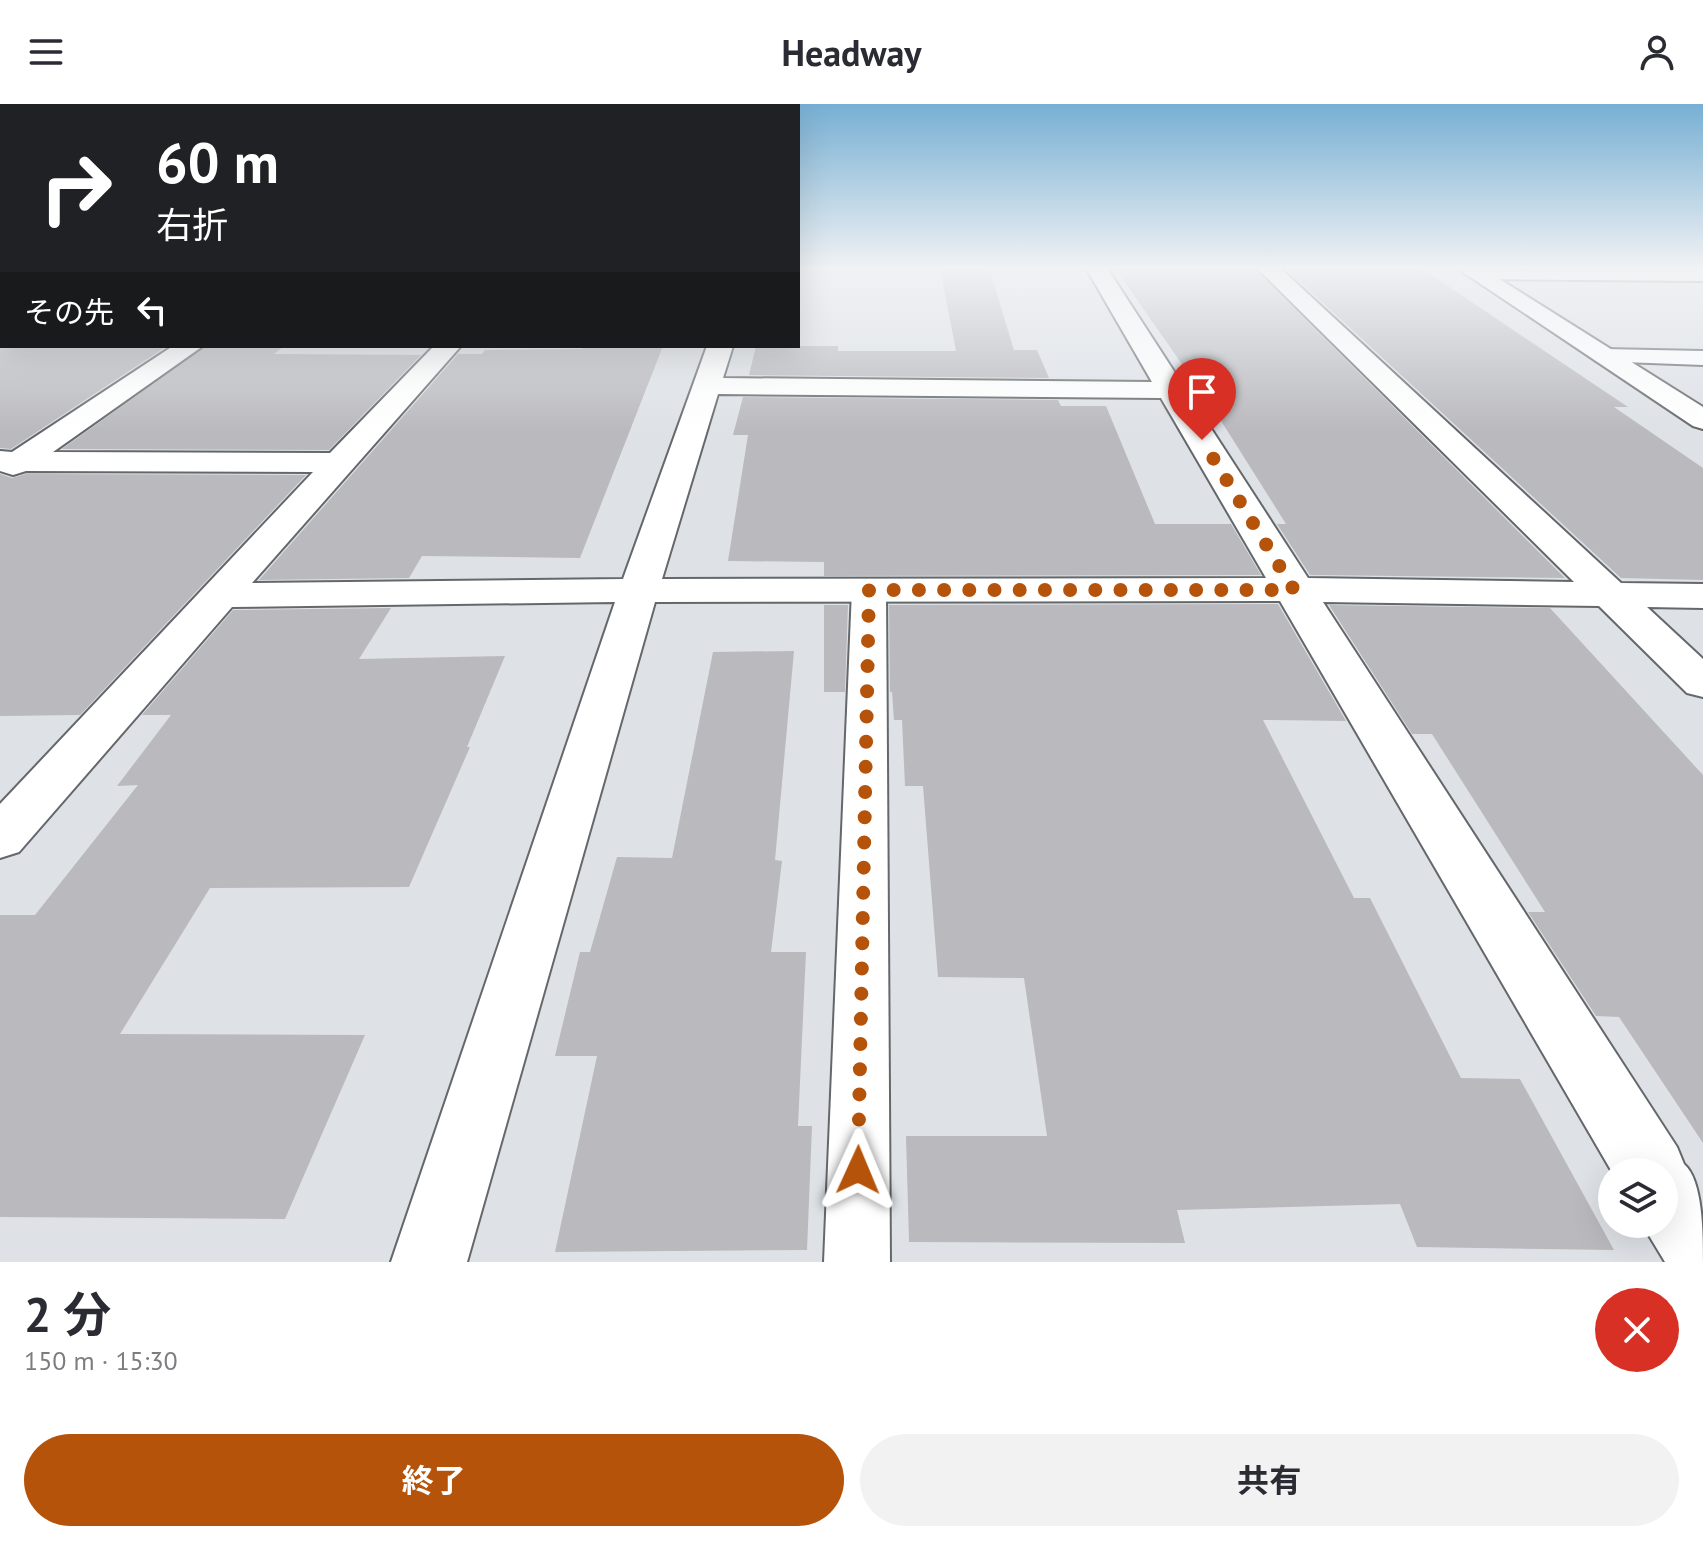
<!DOCTYPE html>
<html lang="ja">
<meta charset="utf-8">
<style>
body{margin:0;font-family:"PT Sans","Noto Sans JP",sans-serif;background:#f2f2f3;color:#2b2b33;height:100vh;display:flex;flex-direction:column;font-size:30px;white-space:nowrap}
*{box-sizing:border-box;margin:0}
p{font-size:26px;color:#7c7c81}
.icon{flex:none;width:44px;height:44px;fill:none;stroke:currentColor;stroke-width:2;stroke-linecap:round;stroke-linejoin:round}
.map{position:relative;height:1158px;overflow:hidden}
.sheet{display:flex;flex-direction:column;background:#fff;flex:1}
.sheet>*{flex:none}
.guide{position:absolute;left:0px;top:0px;width:800px;height:244px;box-shadow:0 8px 32px #0002;background:#202124;color:#fff;overflow:hidden}
.controls{position:absolute;left:1598px;top:1054px;display:grid;gap:16px}
.controls a{display:grid;place-items:center;width:80px;height:80px;border-radius:50%;background:#fff;box-shadow:0 8px 32px #0002;font-size:40px}
.pin{position:absolute;display:grid;place-items:center;width:68px;height:68px;color:#fff;margin:-82px -34px;border-radius:50% 50% 50% 0;rotate:-45deg;box-shadow:0 0 8px #0007}
.pin .icon{rotate:45deg}
.me{position:absolute;width:88px;margin:-44px;rotate:1deg;stroke-linejoin:round;filter:drop-shadow(0 0 6px #0008)}
.turn{display:flex;align-items:center;gap:28px;height:168px;padding:0 24px;font-size:36px}
.turn .icon{width:104px;height:104px;stroke-width:2.5}
.turn b{display:block;font-size:56px;line-height:68px}
.then{display:flex;align-items:center;height:76px;padding:0 24px;background:#0003;gap:16px;font-size:30px}
.round{display:grid;place-items:center;flex:none;width:84px;height:84px;border-radius:42px;background:#f2f2f3}
.headline{display:flex;align-items:center;justify-content:space-between;height:136px;padding:0 24px}
h1{font-size:48px;font-weight:700;line-height:60px}
.cta{display:flex;gap:16px;margin-top:auto;padding:16px 24px}
.cta a{flex:1;height:92px;border-radius:48px;background:#b45309;color:#fff;font-size:32px;font-weight:700;line-height:92px;text-align:center}
.cta a+a{background:#f2f2f3;color:#2b2b33}
header{display:flex;justify-content:space-between;align-items:center;height:104px;padding:0 24px;background:#fff;font-size:36px;font-weight:700}
.map>svg:first-child{display:block}
.building{fill:#b9b9be}
.lines{fill:none;stroke-linecap:round;stroke-linejoin:round}
.service-casing{stroke:#64686b;stroke-width:4}
.minor-casing{stroke:#64686b;stroke-width:4}
.tertiary-casing{stroke:#64686b;stroke-width:4}
.service{fill:#fff;fill-rule:evenodd}
.minor{fill:#fff;fill-rule:evenodd}
.tertiary{fill:#fff;fill-rule:evenodd}
.route{stroke:#b45309;stroke-width:14;stroke-dasharray:0 25.2}
</style>
<header><svg class="icon" aria-label="menu" viewBox="0 0 24 24"><path d="M4 6h16M4 12h16M4 18h16"/></svg>Headway<svg class="icon" aria-label="person" viewBox="0 0 24 24"><circle cx="12" cy="8" r="4"/><path d="M4 21q1-7 8-7t8 7"/></svg></header>
<div class="map">
<svg width="1703" height="1158" viewBox="0 0 1703 1158">
<rect width="100%" height="100%" fill="#dee2e7"/>
<!-- building -->
<g class="building">
<path d="M940 164H989L1014 246H1037L1049 274 749 271 756 242H838V247H956Z"/>
<path d="M1115 164H1254L1565 474 1310 471 1277 420H1286L1218 312Z"/>
<path d="M1285 164H1421L1628 303H1614L1703 364V476L1621 474Z"/>
<path d="M0 242H167L11 345 0 344Z"/>
<path d="M206 242H284L274 250 421 251 329 346 62 345Z"/>
<path d="M584 242H663L580 454 422 452 409 474 259 476 458 250H482L485 246 582 245Z"/>
<path d="M743 293 1058 296 1061 302H1106L1155 420H1231L1261 471 824 472V458L728 457 748 331H733Z"/>
<path d="M0 370 12 374 26 370 306 371 80 611 0 612Z"/>
<path d="M1278 500 1346 617 1263 616 1354 794H1370L1461 974 1520 975 1614 1146 1417 1143 1400 1100 1177 1106 1185 1139 909 1138 906 1032H1047L1024 874 938 873 923 682H905L902 616H894L892 588H890L889 501Z"/>
<path d="M824 501H848L845 588H824Z"/>
<path d="M1329 501 1550 504 1703 671V1039L1619 913 1596 912 1528 808H1545L1432 630H1412Z"/>
<path d="M391 504 359 555 505 552 467 643H470L409 783 210 784 120 930 365 931 285 1115 0 1113V811H35L138 681 117 682 171 611H142L233 506Z"/>
<path d="M794 547 775 756 782 757 771 848H806L798 1022H812L807 1146 555 1148 597 952H555L580 848H590L617 753 672 754 713 548Z"/>
</g>
<g class="lines">
<!-- service casing -->
<g class="service-casing">
<g id="service">
<path d="M1604 245 1703 247V261L1596 257 1593 252Z"/>
<path d="M869 476 881 479 886 486 890 1158H824L852 486 857 479Z"/>
</g>
</g>
<!-- minor casing -->
<g class="minor-casing">
<g id="minor">
<path d="M1086 164H1107L1308 474 1574 478 1257 164H1280L1621 479 1703 480V504L1647 503 1703 555V593L1687 589 1599 502 1323 498 1677 1043 1684 1060C1703 1076 1703 1130 1703 1158H1665L1642 1120H1664V1068H1612L1280 497 655 498 467 1158H391L615 498 232 503 19 748 0 754V700L313 368 26 367 13 371 0 367V347L12 348 173 242H203L53 348 330 349 434 242H461L252 479 623 475 707 242H733L723 274 1152 278ZM718 290 1161 294 1266 474 662 475Z"/>
<path d="M1468 164 1703 165V177L1475 175 1464 169Z"/>
<path d="M2 195V209L0 210V196Z"/>
</g>
</g>
<!-- tertiary casing -->
<g class="tertiary-casing">
<path id="tertiary" d="M1457 164H1482L1703 303V325L1693 322Z"/>
</g>
<!-- service -->
<use href="#service" class="service"/>
<!-- minor -->
<use href="#minor" class="minor"/>
<!-- tertiary -->
<use href="#tertiary" class="tertiary"/>
</g>
<!-- sky -->
<linearGradient id="sky" x2="0" y2="1"><stop stop-color="#77afd3"/><stop offset="0.5" stop-color="#f0f2f4"/><stop offset="1" stop-color="#f0f2f4" stop-opacity="0"/></linearGradient>
<rect width="1703" height="327" fill="url(#sky)"/>
<g class="lines">
<!-- route -->
<path class="route" d="M858 1066 869 486H1294L1202 336"/>
</g>
</svg>
<div class="controls">
<a><svg class="icon" aria-label="layers" viewBox="0 0 24 24"><path d="M12 4l9 5-9 5-9-5zM3 14l9 5 9-5"/></svg></a>
</div>
<div class="pin" style="left:1202px;top:336px;background:#d93025"><svg class="icon" aria-label="arrive" viewBox="0 0 24 24"><path d="M6 21V4h12l-3 4 3 4H6"/></svg></div>
<svg class="me" style="left:858px;top:1066px" viewBox="-20 -20 40 40"><path d="M0-17L14 15 0 8-14 15z" fill="#b45309" stroke="#fff" stroke-width="4"/></svg>
<div class="guide">
<div class="turn"><svg class="icon" aria-label="right" viewBox="0 0 24 24"><path d="M7 20v-9h11M14 6l5 5-5 5"/></svg><div><b>60 m</b>右折</div></div>
<div class="then">その先<svg class="icon" aria-label="left" viewBox="0 0 24 24"><path d="M17 20v-9H6M10 6l-5 5 5 5"/></svg></div>
</div>
</div>
<section class="sheet">
<div class="headline"><div><h1>2 分</h1><p>150 m · 15:30</p></div><a class="round" style="background:#d93025;color:#fff"><svg class="icon" aria-label="close" viewBox="0 0 24 24"><path d="M6 6l12 12M18 6L6 18"/></svg></a></div>
<div class="cta"><a>終了</a><a>共有</a></div>
</section>
